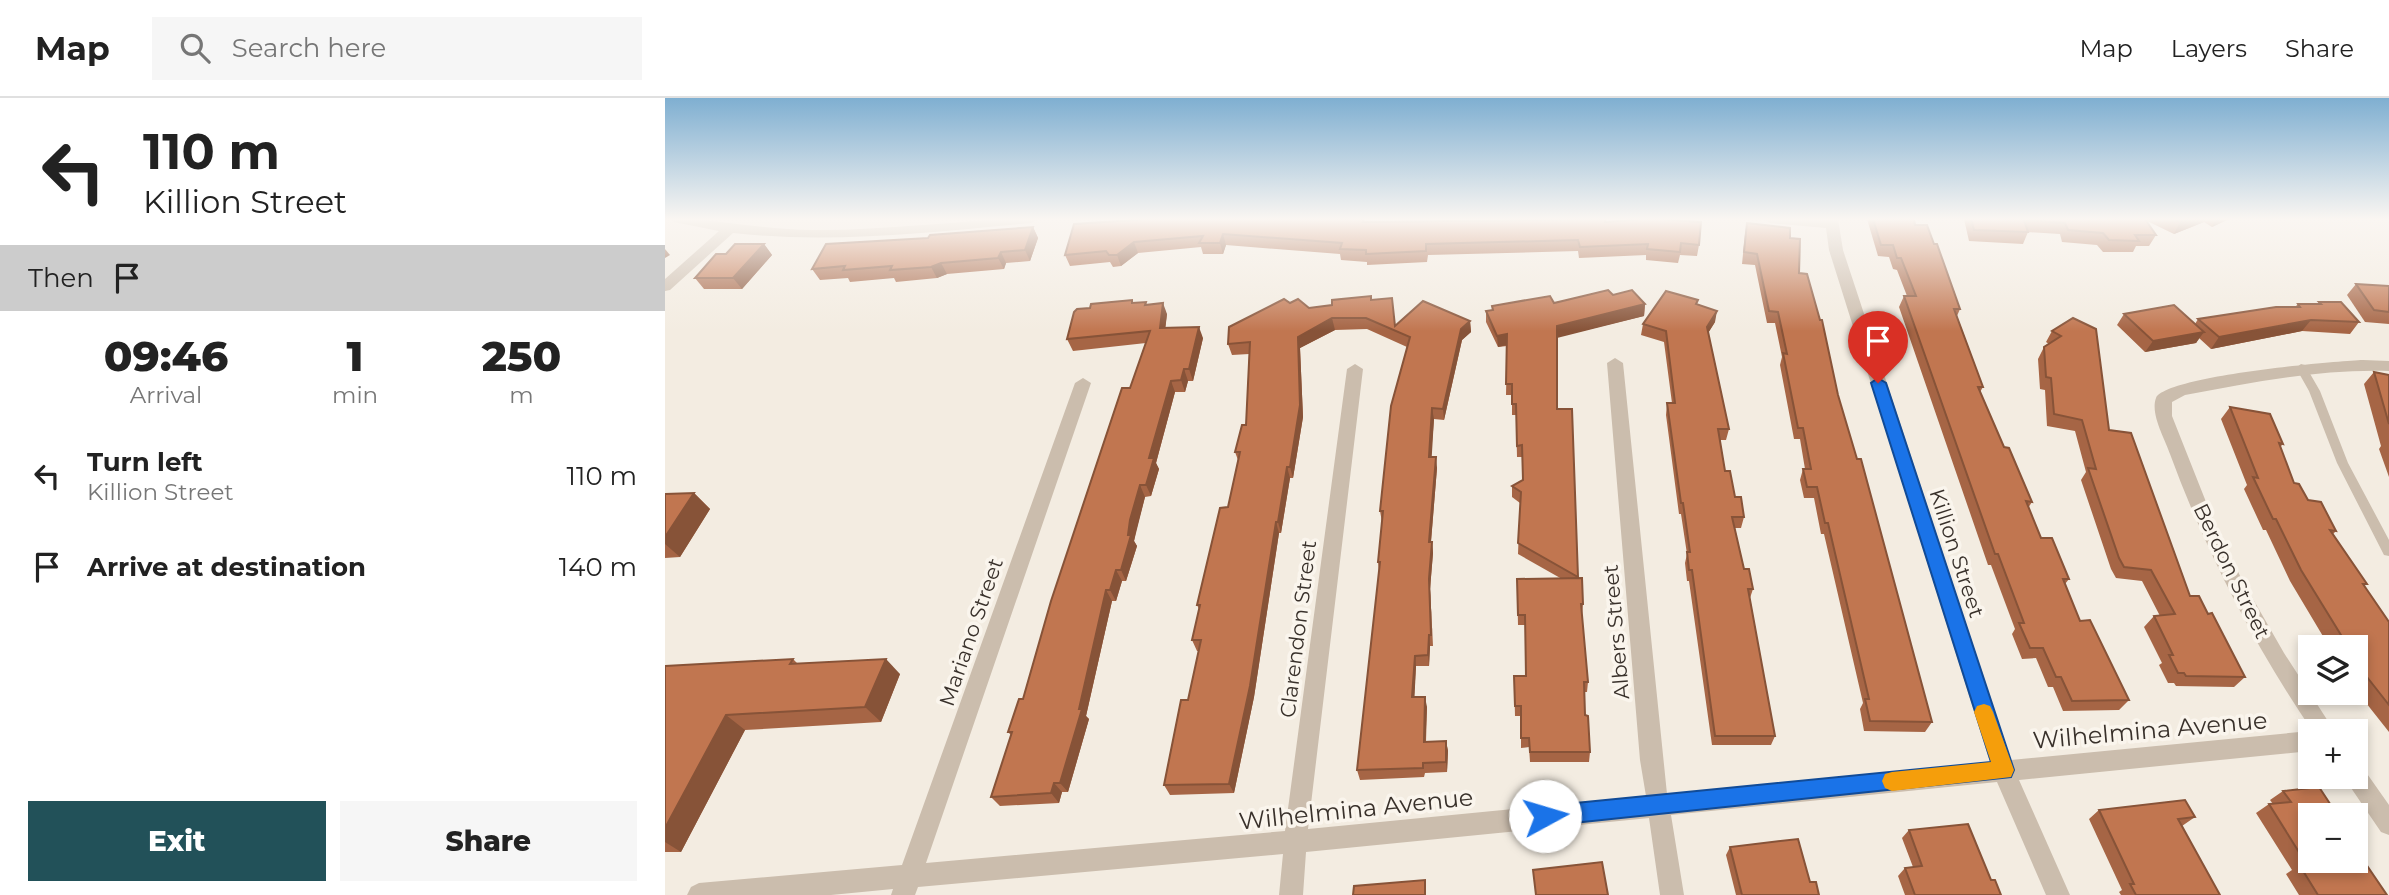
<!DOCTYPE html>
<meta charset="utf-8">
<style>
body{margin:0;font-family:Montserrat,sans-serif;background:#f6f6f6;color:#222;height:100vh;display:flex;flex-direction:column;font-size:26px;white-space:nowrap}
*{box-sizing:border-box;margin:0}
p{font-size:23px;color:#767676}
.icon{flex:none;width:38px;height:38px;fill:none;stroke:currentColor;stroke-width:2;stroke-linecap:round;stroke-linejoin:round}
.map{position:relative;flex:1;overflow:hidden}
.details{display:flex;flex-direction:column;background:#fff;width:665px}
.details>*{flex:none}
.banner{background:#fff;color:#222;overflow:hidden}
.fabs{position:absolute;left:1633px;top:537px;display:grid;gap:14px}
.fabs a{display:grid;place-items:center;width:70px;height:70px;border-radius:0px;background:#fff;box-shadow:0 4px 10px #0003;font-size:35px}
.pin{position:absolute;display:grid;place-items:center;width:60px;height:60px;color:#fff;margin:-72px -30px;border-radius:50% 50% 50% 0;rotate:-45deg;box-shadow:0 0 7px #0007}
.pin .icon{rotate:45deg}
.me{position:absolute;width:77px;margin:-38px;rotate:84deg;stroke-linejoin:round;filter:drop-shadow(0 0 5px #0008)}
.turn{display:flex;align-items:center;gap:24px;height:147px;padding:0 28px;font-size:32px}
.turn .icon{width:91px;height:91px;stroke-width:2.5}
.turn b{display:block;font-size:49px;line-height:60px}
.then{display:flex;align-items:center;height:66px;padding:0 28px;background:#0003;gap:14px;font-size:26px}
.eta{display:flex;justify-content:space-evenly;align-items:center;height:119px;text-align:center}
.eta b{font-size:42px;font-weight:800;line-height:49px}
.primary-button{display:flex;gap:14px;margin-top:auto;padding:14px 28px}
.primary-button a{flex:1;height:80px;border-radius:0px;background:#225159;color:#fff;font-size:28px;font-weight:800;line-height:80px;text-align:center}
.primary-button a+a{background:#f6f6f6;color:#222}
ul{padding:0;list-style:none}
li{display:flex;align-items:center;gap:21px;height:91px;padding:0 28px}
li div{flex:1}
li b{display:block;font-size:26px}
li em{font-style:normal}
header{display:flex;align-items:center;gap:42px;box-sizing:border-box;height:98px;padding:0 35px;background:#fff;border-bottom:2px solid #e0e0e0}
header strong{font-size:33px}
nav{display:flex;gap:38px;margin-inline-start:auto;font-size:24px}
.search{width:490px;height:63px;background:#f6f6f6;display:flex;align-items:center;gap:18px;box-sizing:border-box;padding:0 24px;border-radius:0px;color:#767676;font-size:26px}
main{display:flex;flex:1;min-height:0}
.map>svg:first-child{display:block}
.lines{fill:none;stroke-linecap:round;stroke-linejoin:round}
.service{fill:#cbbdad;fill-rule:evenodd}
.minor{fill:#cbbdad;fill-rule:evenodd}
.wall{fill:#a66545}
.shaded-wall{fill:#875338}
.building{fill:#c17650;stroke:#875338;stroke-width:2}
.route{fill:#1a73e8;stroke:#114b97;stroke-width:2}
.slow{fill:#f59e0b}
.labels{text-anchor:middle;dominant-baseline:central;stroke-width:7;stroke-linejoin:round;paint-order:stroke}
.street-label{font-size:21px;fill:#39312b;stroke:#faf5ed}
.near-street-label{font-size:24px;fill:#39312b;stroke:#faf5ed}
</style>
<header>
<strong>Map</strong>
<div class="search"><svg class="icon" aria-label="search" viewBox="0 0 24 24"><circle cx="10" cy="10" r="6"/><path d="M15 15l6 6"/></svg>Search here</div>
<nav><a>Map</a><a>Layers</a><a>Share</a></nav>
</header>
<main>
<section class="details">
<div class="banner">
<div class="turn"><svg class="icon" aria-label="left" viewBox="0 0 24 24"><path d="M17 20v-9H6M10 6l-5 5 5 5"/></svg><div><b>110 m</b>Killion Street</div></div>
<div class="then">Then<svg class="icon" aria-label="arrive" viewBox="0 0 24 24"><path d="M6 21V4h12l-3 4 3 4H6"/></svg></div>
</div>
<div class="eta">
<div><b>09:46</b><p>Arrival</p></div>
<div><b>1</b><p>min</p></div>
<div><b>250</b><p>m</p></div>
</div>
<ul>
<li><svg class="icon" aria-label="left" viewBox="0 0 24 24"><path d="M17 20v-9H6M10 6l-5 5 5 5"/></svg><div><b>Turn left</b><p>Killion Street</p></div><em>110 m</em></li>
<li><svg class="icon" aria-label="arrive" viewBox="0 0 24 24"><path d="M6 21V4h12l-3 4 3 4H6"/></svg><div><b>Arrive at destination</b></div><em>140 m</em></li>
</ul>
<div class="primary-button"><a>Exit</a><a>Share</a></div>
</section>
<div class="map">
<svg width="1724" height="797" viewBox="0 0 1724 797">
<rect width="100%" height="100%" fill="#f3ece1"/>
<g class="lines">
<!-- service -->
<path class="service" d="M1636 266 1640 267 1655 293 1683 365 1724 442V458L1719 457 1672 365 1644 293 1631 270Z"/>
<!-- minor -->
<g class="minor">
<path d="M8 121C54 121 100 132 147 132 222 133 297 121 372 121L366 125C266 134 167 146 68 135L5 192 0 193V181L54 133 9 124Z"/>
<path d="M1099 121H1173L1178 152 1346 662 1645 633V653L1354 682 1405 797H1381L1332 684 1006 717 1019 797H995L984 720 641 754 638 797H614L618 756 253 789 250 797H226L228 791 166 797H22L26 789 34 785 237 767 410 285 418 280 426 285 261 765 620 733 682 271 690 266 698 271 643 731 981 698 975 662 942 265 950 260 958 265 1002 696 1325 664 1164 152 1161 130 1105 125Z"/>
<path d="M1698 262 1724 263V273C1655 271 1588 284 1520 297L1507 304V318L1547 419 1576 480 1619 555 1670 634H1648C1589 547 1541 454 1505 356 1500 341 1485 316 1491 300 1501 278 1669 263 1698 262Z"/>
<path d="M1690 667 1698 670 1724 707V737L1716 734 1682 684 1680 679H1690Z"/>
</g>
</g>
<!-- wall -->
<g class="wall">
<path d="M482 121H699V124H940L1034 147 1032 158 1015 157 1013 165 981 162V157L914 160 913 153 763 157 762 164 702 167V164L676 162 675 156 561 147 558 156H538L536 149 473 155 456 168 448 169 445 164 405 168 400 157Z"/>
<path d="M1202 121H1249L1250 127 1269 146 1295 211 1292 218 1318 289 1315 294 1339 349 1367 404 1363 410 1376 440 1404 481 1400 486 1415 523 1464 602 1454 612 1398 613 1388 589H1383L1371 560 1357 561 1347 536 1350 531 1326 467H1323L1234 209 1239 198H1242L1232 172 1228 171 1224 159 1213 158Z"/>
<path d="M1299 121H1564L1547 129 1539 124 1509 136 1480 122 1491 137 1484 148H1471L1468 154H1438L1432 147 1397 144 1395 136 1363 134 1358 146 1304 143Z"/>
<path d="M1082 125 1125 140 1134 175 1173 297 1267 624 1260 634 1199 633 1195 611 1198 605 1159 436H1156L1149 400H1139L1135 382 1138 371H1140L1135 341H1129L1115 267 1117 259 1110 225H1102L1090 167 1077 166 1080 136Z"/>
<path d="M368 129 373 140 365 163 341 165 339 171 282 176 272 180 231 184 229 180 185 184 183 180 155 182 147 171 263 140Z"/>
<path d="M99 146 107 157 77 191H39L30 180 61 156Z"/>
<path d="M1691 186 1724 188V226L1700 224 1682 197Z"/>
<path d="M948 197 980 206 979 218 892 239V311H907L913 480 918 506 917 516 923 584 922 594H919L920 617 925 654 924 664H865L864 649 856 650V618H850L849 578H861L860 527H853L852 481H897L853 456 855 405 847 399V388L858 382 857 359H852L851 317H847V297H841L842 248 833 249 821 224V213L827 212V208L889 205Z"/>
<path d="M467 202 468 205 482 207 502 216 500 230 538 240 528 283H523L520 294H510L491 365 494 371 486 398 480 399 471 433 469 443 472 448 461 483H457L451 503H447L421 618 424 621 403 694H397L394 705 335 708 326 699 346 637 343 634 358 601 481 245 408 253 402 241 425 210Z"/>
<path d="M706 202 730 227 805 223 806 234 797 242 779 322 769 321 766 359 772 370 766 444H767L768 455 765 491 768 548H765L764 568H751L749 599 762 609 761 644 781 643 783 653 782 674 760 675 759 679 695 682 692 672 714 473 713 464 717 424 715 413 742 249 702 231 670 232 635 250 638 319 628 380H625L616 435H614L589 599 569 695 505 697 499 687 523 602 534 553H532L527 542 534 511 532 507 563 409 573 362 570 354 581 327 584 256 567 257 563 246 625 205 644 210Z"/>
<path d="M1654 204 1694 224 1685 236 1637 233 1546 251 1534 240 1531 245 1480 254 1452 227 1459 216 1530 226 1533 221 1630 209 1633 206H1652Z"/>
<path d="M1032 206 1050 224 1043 235 1064 331 1061 342H1055L1060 373 1070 399 1079 419 1076 430H1070L1079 471 1088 491 1085 500 1110 638 1106 647H1047L1024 483H1022L1020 465 1022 456 1016 416H1014L1001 317 1002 305H1007L999 244 976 237 978 226Z"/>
<path d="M1408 220 1444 332 1525 498 1580 579 1569 589 1511 588 1509 585H1503L1494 567 1497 565 1479 529 1489 518H1495L1477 483 1451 480 1446 471 1416 382 1421 374 1410 333 1382 328 1380 292 1375 291 1373 261 1379 249 1384 246 1381 244 1387 233Z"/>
<path d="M1709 274 1724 277V379L1714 351 1716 348 1699 286Z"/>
<path d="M1565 309 1618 346 1615 349 1629 385 1671 433 1668 436 1702 486 1699 488 1724 524V634L1690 591V550H1665L1625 483 1601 432H1598L1579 391 1582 387 1556 321Z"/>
<path d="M29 395 45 411 15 459 0 460V396Z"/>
<path d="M128 561 133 566 235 576 216 624 80 632 16 754H0V568Z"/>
<path d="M1618 693 1645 718 1722 797H1634L1621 776 1627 772 1591 715 1604 706H1608L1605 702Z"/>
<path d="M1434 712 1530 719 1517 728 1555 797H1456L1454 794 1457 792 1424 721Z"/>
<path d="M1244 732 1326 782 1336 797H1240L1233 778 1240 770 1248 769 1237 740Z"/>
<path d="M1065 749 1145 784 1154 797H1071L1061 757Z"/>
</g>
<!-- shaded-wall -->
<g class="shaded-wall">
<path d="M1524 121H1541L1539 124 1509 136 1515 124Z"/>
<path d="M1551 121H1564L1547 129Z"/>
<path d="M368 129 373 140 365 163 360 152Z"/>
<path d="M558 136 561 147 558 156 555 145Z"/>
<path d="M469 144 473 155 456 168 452 157Z"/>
<path d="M99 146 107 157 77 191 68 180Z"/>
<path d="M0 151 5 157 0 160Z"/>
<path d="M336 154 341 165 339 171 333 160Z"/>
<path d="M276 165 282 176 272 180 266 169Z"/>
<path d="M498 205 502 216 499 242 495 230Z"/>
<path d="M980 206 979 218 892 240V228Z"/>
<path d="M1052 213 1050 224 1040 240 1042 229Z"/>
<path d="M667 220 670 232 635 250 638 319 628 380 625 369 633 239Z"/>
<path d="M1646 222 1637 233 1546 251 1554 239Z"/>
<path d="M805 223 806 234 797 242 779 322 778 311 796 231Z"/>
<path d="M534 229 538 240 528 283 524 271Z"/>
<path d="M1539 234 1531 245 1480 254 1488 243Z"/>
<path d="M842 236V247L833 249 832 238Z"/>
<path d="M519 271 523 283 520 294 516 282Z"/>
<path d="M506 283 510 294 491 365 494 371 486 398 481 387 484 360Z"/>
<path d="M767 310 769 321 766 370 764 359Z"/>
<path d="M771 359 772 370 765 455 764 444Z"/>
<path d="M622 369 625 380 616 435 613 424Z"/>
<path d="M475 387 480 399 469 443 472 448 461 483 456 472 465 422Z"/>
<path d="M29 395 45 411 15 459 0 446V439Z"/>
<path d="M611 424 614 435 589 599 569 695 564 686Z"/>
<path d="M767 444 768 455 765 491 768 548 764 481Z"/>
<path d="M451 472 457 483 451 503 445 492Z"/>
<path d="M441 492 447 503 421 618 424 621 403 694 395 685 414 611Z"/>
<path d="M764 537 765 548 764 568 763 557Z"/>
<path d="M750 558 751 568 749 609 747 599Z"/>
<path d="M221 561 235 576 216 624 200 609Z"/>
<path d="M760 599 762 609 760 653 759 644Z"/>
<path d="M61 617 80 632 16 754 0 744V730Z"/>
<path d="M781 643 783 653 782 674 781 664Z"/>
<path d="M389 685 397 694 394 705 386 695Z"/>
</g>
<!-- building -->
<g class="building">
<path d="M482 121H699L698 124 940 121V124L976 121H996L1036 124 1034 147 1016 145 1015 154 982 151 983 146 915 149 913 142 761 146V153L701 156V152L675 151 677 145 558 136 555 145H534L538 138 469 144 452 157H444L441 153 400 157 409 126Z"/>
<path d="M1208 121H1249L1250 127H1262L1269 146H1272L1295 211H1289L1318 289H1313L1339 349 1344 350 1367 404 1361 403 1376 440H1387L1404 481H1398L1415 523 1425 522 1464 602 1407 603 1396 579H1391L1378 550H1365L1354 525H1359L1333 456H1330L1239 198H1251L1236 160H1232L1228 147H1216Z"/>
<path d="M1306 121H1480L1491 137H1470L1474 143 1444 142 1438 135 1403 132 1400 125 1359 122 1363 134 1309 132Z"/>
<path d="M1509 121H1524L1515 124Z"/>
<path d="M1082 125 1125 130V140L1135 141 1134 175 1142 176 1155 222H1157L1173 297 1192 361H1196L1267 624 1205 623 1200 601H1204L1163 425H1160L1152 389H1142L1138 371H1146L1138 330H1133L1118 255 1122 256 1113 214 1104 213 1092 156 1079 154Z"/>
<path d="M368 129 360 152 336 154 333 160 276 165 266 169 225 172 227 168 178 172 180 168 147 171 161 146 263 140 265 137Z"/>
<path d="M70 146H99L68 180H30L51 156H61Z"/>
<path d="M1691 186 1724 188V214L1709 212Z"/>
<path d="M943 192 948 197 967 192 980 206 892 228V311H907L913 479 853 445 856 394 847 388 858 382 857 347 852 348 851 306H847V286H841L842 236 832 238 821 213 828 212 827 208 885 198 889 205Z"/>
<path d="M1001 193 1033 202 1031 206 1052 213 1042 229 1064 331H1053L1060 373H1065L1070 399H1076L1079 419H1067L1079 471H1084L1088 491H1083L1110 638H1050L1027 472H1024L1022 454H1025L1018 405H1016L1002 305H1010L1001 233 978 226Z"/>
<path d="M706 198V202L727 200 730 228 758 203 805 223 796 231 778 311 767 310 764 359H771L764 444H767L764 481 766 537H764L763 557 750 558 747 599H760L759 644 781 643V664L758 665V670L692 672 715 464H713L718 413H715L726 308 745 239 701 220H667L633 239 635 307 625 369H622L613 424H611L585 588 564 686 499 687 516 602H523L536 542H527L535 507H532L555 410 563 409 575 354H570L577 327H581L585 244 563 246 564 229 619 201 625 205 633 201 644 210 667 207V202Z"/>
<path d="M467 202V205L481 204 480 207 498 205 495 230 534 229 524 271H519L516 282 506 283 484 360H489L481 387H475L465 422 463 437H466L456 472H451L445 492H441L414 611H417L395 685H389L386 695 326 699 347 634H343L354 601H358L386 503 457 290H465L485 233 402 241 409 214 412 211 425 210 426 206Z"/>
<path d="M1654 204H1676L1694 224 1646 222 1554 239 1533 221 1611 209H1635L1633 206H1656Z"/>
<path d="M1509 207 1539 234 1488 243 1459 216Z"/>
<path d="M1408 220 1431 231 1444 332 1466 335 1525 498H1534L1543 516 1547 515 1580 579 1521 578 1519 575H1513L1504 557H1508L1489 518 1510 516 1486 472 1459 469 1454 460 1423 370 1431 371 1417 322 1389 316 1386 280 1381 279 1379 249 1396 238 1387 233Z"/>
<path d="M1709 274 1724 277V326Z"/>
<path d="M1565 309 1605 316 1618 346 1614 345 1629 385 1634 386 1643 402 1656 404 1671 433 1665 432 1702 486H1698L1724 524V607L1691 565H1693L1690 560V550H1684L1636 472 1611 421H1608L1588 379 1593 380Z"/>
<path d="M29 395 0 439V396Z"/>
<path d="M917 480 918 506H916L923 584H919L920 617 923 618 925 654H865L864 640H856V608H850L849 578H861L860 517H853L852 481Z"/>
<path d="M128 561 125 566 221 561 200 609 61 617 0 730V568Z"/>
<path d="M1654 689 1673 718H1645V763H1690V750L1722 797H1653L1635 768 1642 767 1604 706 1626 704 1618 693Z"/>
<path d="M1520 702 1530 719 1513 721 1555 797H1471L1465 786H1469L1434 712Z"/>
<path d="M1303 726 1326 782H1330L1336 797H1250L1240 770 1257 768 1244 732Z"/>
<path d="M1133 741 1145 784H1151L1154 797H1077L1065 749Z"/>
<path d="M937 764 943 797H871L868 772Z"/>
<path d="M760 782V797H688L689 788Z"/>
</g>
<!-- sky -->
<linearGradient id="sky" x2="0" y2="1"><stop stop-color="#7fafd1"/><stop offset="0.52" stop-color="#faf6f2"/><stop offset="1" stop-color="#faf6f2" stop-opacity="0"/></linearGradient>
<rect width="1724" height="233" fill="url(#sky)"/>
<!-- route -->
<path class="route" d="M1213 280 1221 285 1349 672 1346 679 880 728 872 725 869 718 872 711 880 708 1326 664 1206 285Z"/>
<!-- slow -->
<path class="slow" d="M1319 606 1325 608 1328 614 1349 672 1346 679 1227 693 1220 690 1217 683 1220 676 1227 674 1326 664 1309 614 1312 608Z"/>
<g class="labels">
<!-- street labels -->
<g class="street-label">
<text transform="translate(1292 455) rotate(72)">Killion Street</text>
<text transform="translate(1567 473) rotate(64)">Berdon Street</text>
<text transform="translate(633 531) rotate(-83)">Clarendon Street</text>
<text transform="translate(306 534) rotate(-71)">Mariano Street</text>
<text transform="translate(951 534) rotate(-95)">Albers Street</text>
</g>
<!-- near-street labels -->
<g class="near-street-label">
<text transform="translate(1485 632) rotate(-5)">Wilhelmina Avenue</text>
<text transform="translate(691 711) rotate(-6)">Wilhelmina Avenue</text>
</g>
</g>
</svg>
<div class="fabs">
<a><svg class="icon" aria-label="layers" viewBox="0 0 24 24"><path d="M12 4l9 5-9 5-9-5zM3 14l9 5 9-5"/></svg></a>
<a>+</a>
<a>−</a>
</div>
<div class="pin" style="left:1213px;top:285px;background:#d93025"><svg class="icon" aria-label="arrive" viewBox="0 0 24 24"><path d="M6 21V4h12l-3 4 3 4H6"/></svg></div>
<svg class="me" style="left:880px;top:718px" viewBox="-20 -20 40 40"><circle r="19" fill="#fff"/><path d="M0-13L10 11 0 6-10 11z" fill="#1a73e8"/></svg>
</div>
</main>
